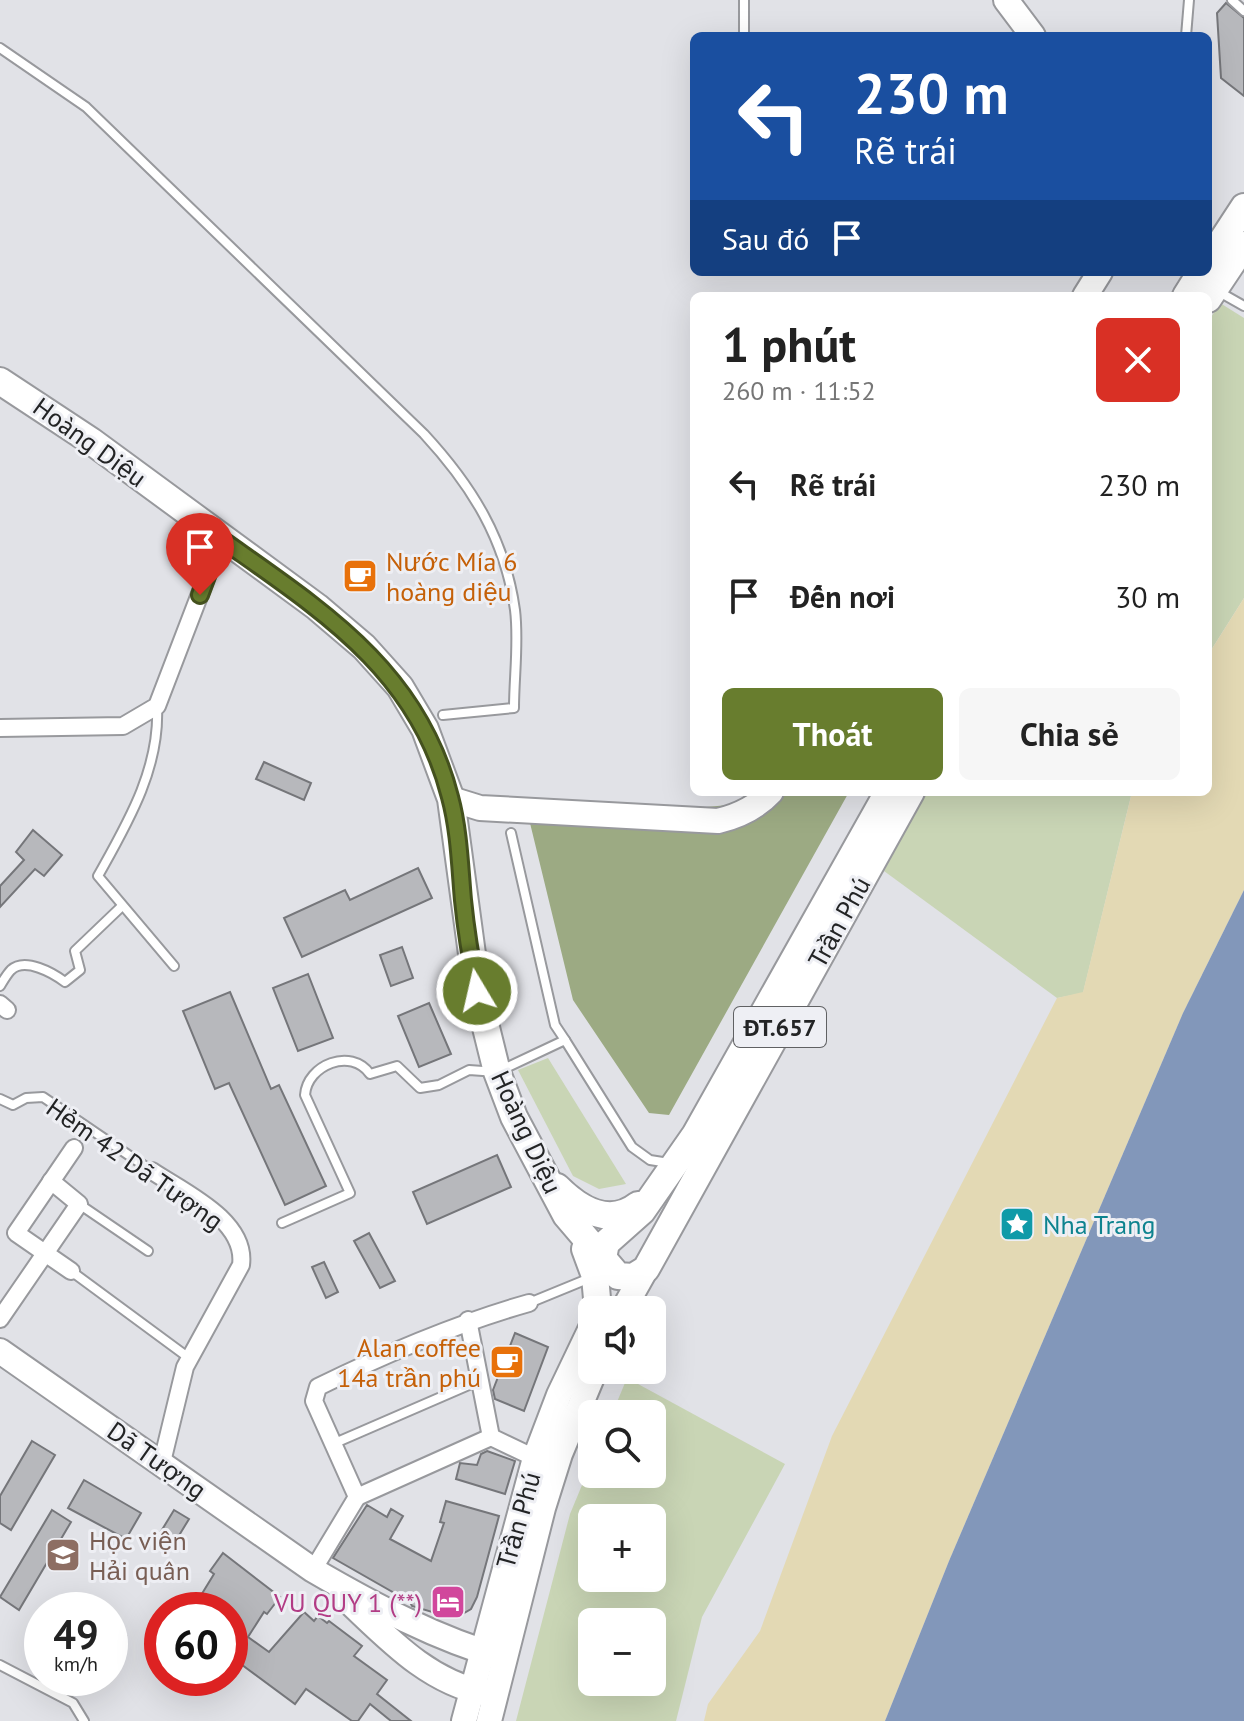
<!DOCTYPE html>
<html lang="vi">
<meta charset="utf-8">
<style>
body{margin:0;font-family:"PT Sans",sans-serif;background:#f6f6f6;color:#222;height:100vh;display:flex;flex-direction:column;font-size:30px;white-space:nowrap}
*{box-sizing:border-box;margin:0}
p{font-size:26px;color:#767676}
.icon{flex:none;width:44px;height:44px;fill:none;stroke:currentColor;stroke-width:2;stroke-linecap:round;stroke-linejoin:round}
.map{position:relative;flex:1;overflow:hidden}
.side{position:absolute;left:690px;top:292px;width:522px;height:504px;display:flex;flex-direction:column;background:#fff;border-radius:12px;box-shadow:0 8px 32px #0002}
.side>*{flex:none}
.top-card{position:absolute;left:690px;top:32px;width:522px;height:244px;border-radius:12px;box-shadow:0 8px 32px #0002;background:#1a4fa0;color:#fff;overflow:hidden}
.controls{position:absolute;left:578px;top:1296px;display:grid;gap:16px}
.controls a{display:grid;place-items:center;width:88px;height:88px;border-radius:12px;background:#fff;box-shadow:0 8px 32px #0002;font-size:40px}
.speed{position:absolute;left:24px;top:1592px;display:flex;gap:16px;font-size:40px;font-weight:700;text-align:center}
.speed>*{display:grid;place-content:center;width:104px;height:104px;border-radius:50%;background:#fff;box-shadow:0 8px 32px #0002;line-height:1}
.speed small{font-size:20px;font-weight:400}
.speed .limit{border:12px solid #d22;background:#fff;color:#111}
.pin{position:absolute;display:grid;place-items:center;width:68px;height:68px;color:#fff;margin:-82px -34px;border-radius:50% 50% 50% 0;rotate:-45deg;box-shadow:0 0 8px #0007}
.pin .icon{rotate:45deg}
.me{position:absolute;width:88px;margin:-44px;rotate:351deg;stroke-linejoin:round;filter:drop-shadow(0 0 6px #0008)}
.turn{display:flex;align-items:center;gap:28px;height:168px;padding:0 32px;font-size:36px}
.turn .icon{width:104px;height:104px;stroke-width:2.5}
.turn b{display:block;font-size:56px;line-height:68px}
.then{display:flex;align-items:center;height:76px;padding:0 32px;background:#0003;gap:16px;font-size:30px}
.round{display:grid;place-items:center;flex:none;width:84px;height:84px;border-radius:12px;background:#f6f6f6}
.summary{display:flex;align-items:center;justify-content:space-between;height:136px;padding:0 32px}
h1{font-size:48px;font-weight:800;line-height:60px}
.button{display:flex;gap:16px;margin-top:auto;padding:16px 32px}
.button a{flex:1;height:92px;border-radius:12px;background:#687d2e;color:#fff;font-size:32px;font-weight:800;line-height:92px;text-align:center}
.button a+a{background:#f6f6f6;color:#222}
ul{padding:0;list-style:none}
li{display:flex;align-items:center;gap:24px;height:112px;padding:0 32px}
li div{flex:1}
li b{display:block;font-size:30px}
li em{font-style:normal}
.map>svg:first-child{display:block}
.green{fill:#c9d5b5;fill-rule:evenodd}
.forest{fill:#9caa83}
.sand{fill:#e3d9b4}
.water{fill:#8297ba}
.building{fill:#b7b8bc;stroke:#75767a;stroke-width:2}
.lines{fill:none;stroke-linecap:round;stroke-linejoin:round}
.lane-casing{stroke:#98999d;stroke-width:12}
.street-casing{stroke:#98999d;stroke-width:20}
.secondary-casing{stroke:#98999d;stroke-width:28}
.primary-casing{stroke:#98999d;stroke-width:30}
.lane{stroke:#fff;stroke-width:8}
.street{stroke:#fff;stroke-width:16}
.secondary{stroke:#fff;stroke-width:24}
.primary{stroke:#fff;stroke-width:26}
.route-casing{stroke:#44511e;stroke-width:20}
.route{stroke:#687d2e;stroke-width:14}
.labels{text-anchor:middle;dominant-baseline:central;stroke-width:6;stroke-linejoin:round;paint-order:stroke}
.shield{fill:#eeeff4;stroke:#606163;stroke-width:2}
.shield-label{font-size:24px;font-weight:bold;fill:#232425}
.street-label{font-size:26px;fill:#232425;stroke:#eeeff4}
.food-label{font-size:26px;fill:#c56008;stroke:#eeeff4;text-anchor:start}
.culture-label{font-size:26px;fill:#0d838f;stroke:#eeeff4;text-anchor:start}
.education-label{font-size:26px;fill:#785e54;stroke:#eeeff4;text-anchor:start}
.hotel-label{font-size:26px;fill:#b23c85;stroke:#eeeff4;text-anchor:end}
</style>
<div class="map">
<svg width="1244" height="1721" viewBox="0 0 1244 1721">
<rect width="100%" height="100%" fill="#e1e2e7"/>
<!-- green -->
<g class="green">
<path d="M1220 303 1244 318V598L1208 655V322Z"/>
<path d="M926 792H1132L1083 993 1057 998 884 871Z"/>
<path d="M548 1058 626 1184 599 1189 573 1176 518 1070Z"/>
<path d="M627 1378 785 1464 702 1617 676 1721H516L570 1514 592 1461V1474H652V1414H612ZM652 1518V1578H592V1518ZM592 1622H652V1682H592Z"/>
</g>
<!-- forest -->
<path class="forest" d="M778 792H849L669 1115 649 1113 573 1000 530 823 772 801Z"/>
<!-- sand -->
<path class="sand" d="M1244 598V890L1183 1013 949 1561 885 1721H704L708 1704 760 1631 832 1436 1057 998 1083 992 1132 792H1208V655Z"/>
<!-- water -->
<path class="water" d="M1244 890V1721H885L949 1561 1183 1013Z"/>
<!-- building -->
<g class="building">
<path d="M1226 3 1244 18V96L1221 78 1217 13Z"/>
<path d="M264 762 311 783 304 800 256 779Z"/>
<path d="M33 830 62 855 44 876 35 869 0 907V886L24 860 16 852Z"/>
<path d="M418 868 432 898 302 957 284 918 345 890 350 900Z"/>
<path d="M402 947 413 978 391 986 380 955Z"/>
<path d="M308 974 333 1038 298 1051 273 988Z"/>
<path d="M230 992 271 1089 279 1085 326 1186 285 1205 229 1083 215 1089 183 1011Z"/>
<path d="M429 1003 451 1054 419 1067 398 1016Z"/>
<path d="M497 1155 511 1187 427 1224 413 1192Z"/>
<path d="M369 1233 395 1281 380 1288 354 1241Z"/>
<path d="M324 1262 338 1292 326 1298 312 1267Z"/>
<path d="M515 1333 548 1347 524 1411 495 1399 493 1390Z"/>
<path d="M32 1441 55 1455 11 1530 0 1523V1496Z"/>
<path d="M487 1451 515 1461 505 1494 456 1479 460 1463 477 1465 481 1454Z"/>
<path d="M84 1480 141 1513 126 1539 68 1508Z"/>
<path d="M446 1501 499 1516 477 1597 471 1609 459 1616 442 1612V1615L412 1606 410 1602 333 1558 367 1505 387 1517 391 1509 403 1516 390 1539 431 1561 444 1523 440 1522Z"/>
<path d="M52 1510 71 1522 19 1610 0 1597Z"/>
<path d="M174 1510 189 1519 172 1547 157 1538Z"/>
<path d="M223 1553 280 1597 267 1614 264 1612 248 1637 269 1652 304 1612 314 1621 318 1616 327 1623 329 1621 362 1646 354 1656 387 1680 377 1694 411 1721H391L370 1704 358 1721H352L306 1689 295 1704 230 1656V1610H192L214 1574 210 1571Z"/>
<path d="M110 1630 126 1636 111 1676H110Z"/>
</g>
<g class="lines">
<!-- lane casing -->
<g class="lane-casing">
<g id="lane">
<path d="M1232 0 1244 11"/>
<path d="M744 36V0"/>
<path d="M1186 36 1189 0"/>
<path d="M0 48 86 107 424 434C472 486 505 539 515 610 519 642 514 677 514 708L443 715"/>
<path d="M1221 293 1244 306"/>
<path d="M157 707C160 769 127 824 98 876L174 966"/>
<path d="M511 833 555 1025 565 1040"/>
<path d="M0 986C3 981 7 974 11 970 25 957 53 973 65 982L80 970 75 951 121 907"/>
<path d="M0 1099 13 1105 26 1098 43 1097 152 1171"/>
<path d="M79 1204 148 1251"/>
<path d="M282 1223 350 1193 305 1095C307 1065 351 1047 370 1074L397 1066 420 1088 439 1085 469 1070 497 1072 565 1040 632 1147 650 1160 669 1163"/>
<path d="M71 1271 189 1358"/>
<path d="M529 1303 590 1278"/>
<path d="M335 1443 478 1381"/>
<path d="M0 1665 73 1703 84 1721"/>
</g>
</g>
<!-- street casing -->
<g class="street-casing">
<g id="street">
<path d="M0 728 123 726 157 706 221 539"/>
<path d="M0 1004 7 1010"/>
<path d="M152 1171C183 1192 247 1220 241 1265L185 1367 162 1462"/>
<path d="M71 1271 16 1233 74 1148"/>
<path d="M0 1319 79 1204 51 1181"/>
<path d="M468 1320 491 1437 535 1458"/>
<path d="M357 1497 491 1437"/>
<path d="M313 1570 357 1497 314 1401 318 1387C387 1353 455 1324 529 1303"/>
</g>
</g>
<!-- secondary casing -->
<g class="secondary-casing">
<g id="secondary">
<path d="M1006 0 1033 36"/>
<path d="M1085 296 1100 272"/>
<path d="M451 799 480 808 718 821C739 816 756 808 771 792"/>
<path d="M623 1310 646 1269"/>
<path d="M0 1351 313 1570C373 1605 437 1639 504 1658"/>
<path d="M345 1598C387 1637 426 1681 484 1693"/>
<path d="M464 1721 535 1458 559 1395 592 1326"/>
<path d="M489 1721 543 1508 560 1454 595 1370"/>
</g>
</g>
<!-- primary casing -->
<g class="primary-casing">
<g id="primary">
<path d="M1208 262 1244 207"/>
<path d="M1186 296 1201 272"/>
<path d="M1208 299 1244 245"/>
<path d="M0 381 91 441 317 607 364 647 400 687 425 729 451 799 477 991 497 1072 514 1117 566 1215 618 1276 633 1277 646 1269 911 792"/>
<path d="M557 1187C579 1209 609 1228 638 1205"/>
<path d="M585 1249 595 1276 598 1310"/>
<path d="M606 1266 603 1258 606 1243 642 1211 695 1135 888 792"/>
</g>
</g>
<!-- lane -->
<use href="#lane" class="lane"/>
<!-- street -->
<use href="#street" class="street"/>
<!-- secondary -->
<use href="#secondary" class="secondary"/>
<!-- primary -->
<use href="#primary" class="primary"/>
</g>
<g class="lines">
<!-- route casing -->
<g class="route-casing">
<path id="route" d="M200 595 221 539C321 610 418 670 450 797 459 830 460 866 463 900 466 930 471 961 477 991"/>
</g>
<!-- route -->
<use href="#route" class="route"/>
</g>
<!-- icons -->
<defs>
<g id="cafe-square" transform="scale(1.8)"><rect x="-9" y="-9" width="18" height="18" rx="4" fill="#e8710a" stroke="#eeeff4"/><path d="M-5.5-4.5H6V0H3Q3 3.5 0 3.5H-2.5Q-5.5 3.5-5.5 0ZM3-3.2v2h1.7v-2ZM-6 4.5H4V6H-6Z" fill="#fff"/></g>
<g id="sight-square" transform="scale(1.8)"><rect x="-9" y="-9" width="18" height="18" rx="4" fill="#0f9aa8" stroke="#eeeff4"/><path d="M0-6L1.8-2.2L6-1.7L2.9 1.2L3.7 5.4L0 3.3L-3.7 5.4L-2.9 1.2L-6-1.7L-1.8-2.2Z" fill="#fff"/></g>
<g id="university-square" transform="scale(1.8)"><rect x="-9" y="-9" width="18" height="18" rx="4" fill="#8d6e63" stroke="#eeeff4"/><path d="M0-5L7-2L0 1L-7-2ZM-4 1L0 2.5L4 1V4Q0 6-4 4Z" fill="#fff"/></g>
<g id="hotel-square" transform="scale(1.8)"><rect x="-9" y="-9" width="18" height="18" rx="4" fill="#d1479c" stroke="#eeeff4"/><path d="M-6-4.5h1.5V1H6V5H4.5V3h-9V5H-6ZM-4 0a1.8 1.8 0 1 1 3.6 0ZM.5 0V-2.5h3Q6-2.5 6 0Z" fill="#fff"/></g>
</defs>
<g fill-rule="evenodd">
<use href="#cafe-square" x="360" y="576"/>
<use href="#sight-square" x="1017" y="1224"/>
<use href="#cafe-square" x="507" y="1362"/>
<use href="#university-square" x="63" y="1555"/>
<use href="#hotel-square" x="448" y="1602"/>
</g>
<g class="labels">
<!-- shield labels -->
<rect class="shield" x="734" y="1007" width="92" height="40" rx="6"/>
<g class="shield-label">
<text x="780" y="1027">ĐT.657</text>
</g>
<!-- street labels -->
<g class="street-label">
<text transform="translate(90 442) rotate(36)">Hoàng Diệu</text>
<text transform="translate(839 922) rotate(-61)">Trần Phú</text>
<text transform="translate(527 1132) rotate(65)">Hoàng Diệu</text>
<text transform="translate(135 1164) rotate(35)">Hẻm 42 Dã Tượng</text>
<text transform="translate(157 1460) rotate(35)">Dã Tượng</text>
<text transform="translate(518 1520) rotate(-74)">Trần Phú</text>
</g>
<!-- food labels -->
<g class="food-label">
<text x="386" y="561">Nước Mía 6<tspan x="386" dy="30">hoàng diệu</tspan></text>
<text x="481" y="1347" text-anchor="end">Alan coffee<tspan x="481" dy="30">14a trần phú</tspan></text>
</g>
<!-- culture labels -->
<g class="culture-label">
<text x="1043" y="1224">Nha Trang</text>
</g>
<!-- education labels -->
<g class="education-label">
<text x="89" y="1540">Học viện<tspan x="89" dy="30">Hải quân</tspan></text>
</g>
<!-- hotel labels -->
<g class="hotel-label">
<text x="422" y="1602">VU QUY 1 (**)</text>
</g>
</g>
</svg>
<div class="controls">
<a><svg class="icon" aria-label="sound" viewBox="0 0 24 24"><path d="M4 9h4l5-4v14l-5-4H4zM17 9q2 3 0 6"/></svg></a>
<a><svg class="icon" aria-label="search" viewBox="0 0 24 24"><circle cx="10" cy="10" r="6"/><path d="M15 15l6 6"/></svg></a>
<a>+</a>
<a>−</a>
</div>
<div class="speed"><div>49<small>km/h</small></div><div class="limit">60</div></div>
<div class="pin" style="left:200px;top:595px;background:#d93025"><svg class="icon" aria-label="arrive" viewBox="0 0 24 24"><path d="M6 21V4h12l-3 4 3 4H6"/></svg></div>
<svg class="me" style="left:477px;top:991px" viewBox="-20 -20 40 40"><circle r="17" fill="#687d2e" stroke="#fff" stroke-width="3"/><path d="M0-11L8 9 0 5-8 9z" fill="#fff"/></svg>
<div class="top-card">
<div class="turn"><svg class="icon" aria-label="left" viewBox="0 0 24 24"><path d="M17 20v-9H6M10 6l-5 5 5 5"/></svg><div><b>230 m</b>Rẽ trái</div></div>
<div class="then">Sau đó<svg class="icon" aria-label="arrive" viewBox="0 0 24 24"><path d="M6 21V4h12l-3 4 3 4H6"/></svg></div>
</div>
<section class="side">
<div class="summary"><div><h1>1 phút</h1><p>260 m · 11:52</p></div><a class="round" style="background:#d93025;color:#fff"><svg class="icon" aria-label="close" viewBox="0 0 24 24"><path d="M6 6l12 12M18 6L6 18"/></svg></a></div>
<ul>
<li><svg class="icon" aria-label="left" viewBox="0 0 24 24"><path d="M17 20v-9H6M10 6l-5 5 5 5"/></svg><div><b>Rẽ trái</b></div><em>230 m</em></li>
<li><svg class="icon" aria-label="arrive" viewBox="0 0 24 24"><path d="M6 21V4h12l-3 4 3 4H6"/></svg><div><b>Đến nơi</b></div><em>30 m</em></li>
</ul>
<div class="button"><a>Thoát</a><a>Chia sẻ</a></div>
</section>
</div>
